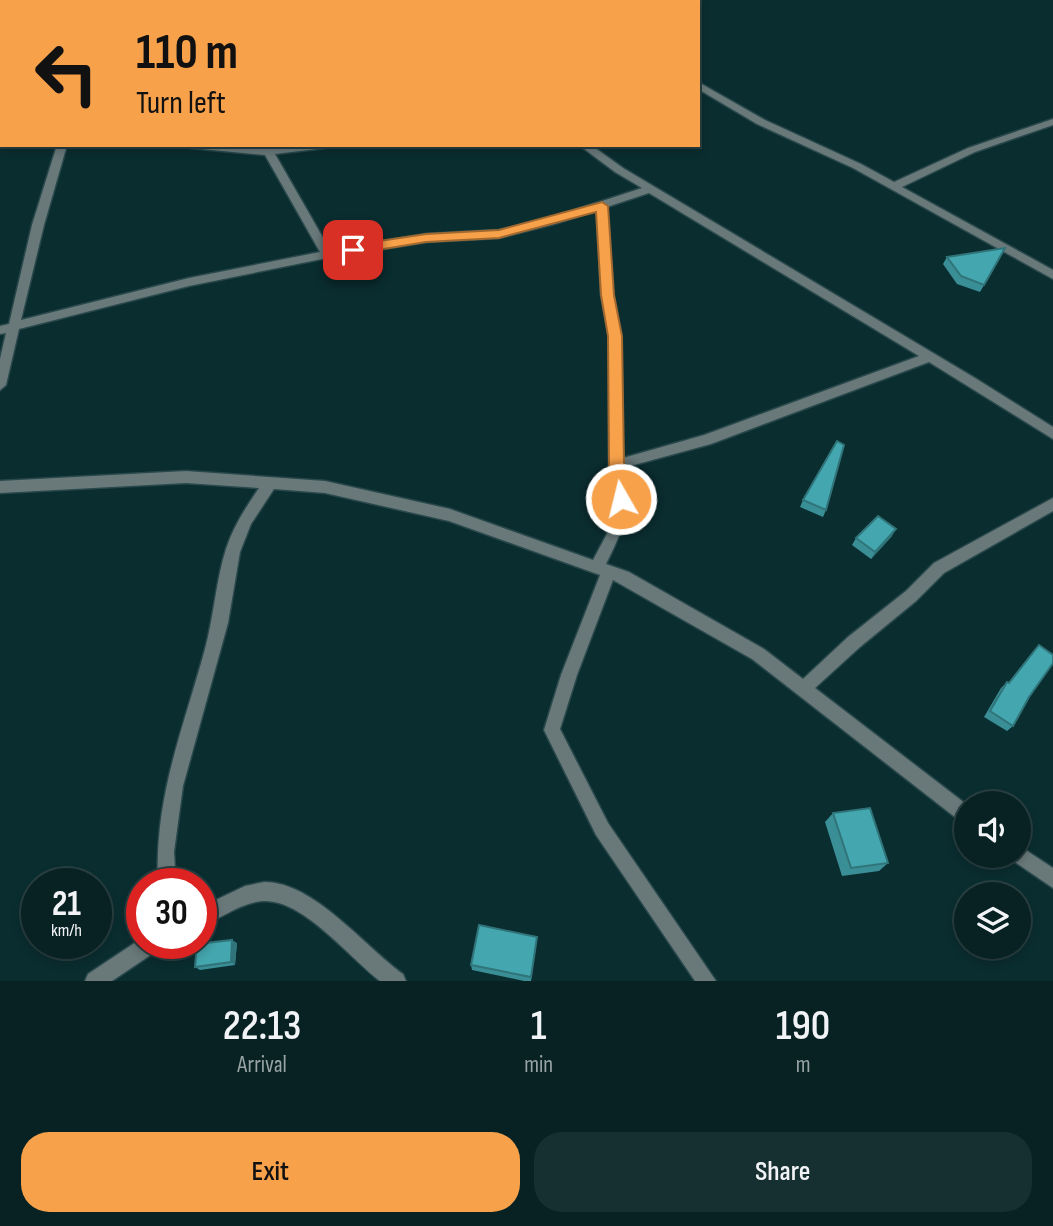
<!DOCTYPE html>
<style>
body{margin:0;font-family:"Sofia Sans Condensed",sans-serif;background:#162f31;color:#f1f3f6;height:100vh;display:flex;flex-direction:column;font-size:26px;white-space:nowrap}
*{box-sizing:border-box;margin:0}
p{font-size:23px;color:#98a4a6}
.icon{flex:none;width:38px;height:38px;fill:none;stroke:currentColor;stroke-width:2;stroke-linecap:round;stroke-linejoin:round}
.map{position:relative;height:981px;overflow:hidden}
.drawer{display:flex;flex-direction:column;background:#082224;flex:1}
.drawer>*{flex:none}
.banner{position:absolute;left:0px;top:0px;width:700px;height:147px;box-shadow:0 4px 10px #0003,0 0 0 2px #293f41;background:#f7a14a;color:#111;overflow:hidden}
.buttons{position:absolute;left:954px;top:791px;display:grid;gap:14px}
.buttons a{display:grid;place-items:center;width:77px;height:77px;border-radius:50%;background:#082224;box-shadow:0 4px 10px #0003,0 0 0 2px #293f41;font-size:35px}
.speed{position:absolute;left:21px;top:868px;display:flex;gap:14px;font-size:35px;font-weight:700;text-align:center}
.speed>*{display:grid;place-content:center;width:91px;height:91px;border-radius:50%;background:#082224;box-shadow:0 4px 10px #0003,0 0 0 2px #293f41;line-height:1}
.speed small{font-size:18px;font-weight:400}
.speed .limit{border:10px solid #d22;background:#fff;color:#111}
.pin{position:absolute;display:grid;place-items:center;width:60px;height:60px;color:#fff;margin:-30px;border-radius:14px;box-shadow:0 4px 10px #0006}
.me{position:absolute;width:77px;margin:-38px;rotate:352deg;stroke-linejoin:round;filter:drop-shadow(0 0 5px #0008)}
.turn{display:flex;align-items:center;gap:24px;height:147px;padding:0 21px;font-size:32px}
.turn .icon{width:91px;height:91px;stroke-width:2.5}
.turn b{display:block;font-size:49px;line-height:60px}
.eta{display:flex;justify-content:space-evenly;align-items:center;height:119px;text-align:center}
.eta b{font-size:42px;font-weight:600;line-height:49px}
.button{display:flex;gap:14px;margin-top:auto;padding:14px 21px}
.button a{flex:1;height:80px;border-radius:28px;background:#f7a14a;color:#111;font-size:28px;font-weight:600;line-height:80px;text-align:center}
.button a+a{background:#162f31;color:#f1f3f6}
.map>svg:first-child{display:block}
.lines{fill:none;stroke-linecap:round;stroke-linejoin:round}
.minor-casing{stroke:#28484b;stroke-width:3}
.minor{fill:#697879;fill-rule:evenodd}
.wall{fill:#3a8f96}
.shaded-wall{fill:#30747a}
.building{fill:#44a6ae;stroke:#30747a;stroke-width:2}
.route{fill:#f7a14a;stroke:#a16930;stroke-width:2}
</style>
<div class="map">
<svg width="1053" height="981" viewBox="0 0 1053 981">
<rect width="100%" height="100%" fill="#0a2d30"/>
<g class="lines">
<!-- minor casing -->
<g class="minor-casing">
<g id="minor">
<path d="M162 0H172L161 2Z"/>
<path d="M265 0H273L264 2Z"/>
<path d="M340 0H352L353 2H341Z"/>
<path d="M544 0H555L556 2H545Z"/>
<path d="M698 82 765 120 861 164 894 182 968 148 1053 119V125L975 152 902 187 1053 270V279L853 168 757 124 698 89Z"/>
<path d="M57 145H67L44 225 21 320 189 278 320 252 265 155 191 148 186 145H225L263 149 296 145H330L325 148 275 154 330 250 426 234 499 230 547 219 642 188 615 172 579 145H591L623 168 975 378 1053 427V439L929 362 711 444 623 468C630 511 625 526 606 564L629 572 764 649 803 679 848 637 906 591 934 563 1053 498V511L944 573 916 601 860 647 815 688 966 804V824L960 821 752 659 613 580 577 675 560 729 608 823 716 981H695L596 835 544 730 561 675 600 575 449 521 325 493 274 489 251 524 240 552 228 623 183 786 174 852 176 884H158C154 797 183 730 205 649 214 616 216 580 226 549 233 527 246 507 259 488L186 483 0 493V481L186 471 325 481 450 509 593 560 608 532 614 499 609 465V336L601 295 597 210 554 224 499 238 426 242 327 258 189 286 19 329 6 385 0 390V359L6 333 0 334V326L9 324 32 225ZM649 193 919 356 704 435 623 458 621 336 613 295 607 207Z"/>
<path d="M1018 845 1053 868V888L1012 860 1010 856H1018Z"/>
<path d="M264 882C313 881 365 947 403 974L406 981H380C348 957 298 892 256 902 236 906 220 919 201 926V907L245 886Z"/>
<path d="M142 938V943H160L158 950 112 981H85L88 974Z"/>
</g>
</g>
<!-- minor -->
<use href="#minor" class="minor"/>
</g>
<!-- wall -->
<g class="wall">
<path d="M1001 256 980 292 957 284 943 264 947 257Z"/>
<path d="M803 500 826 510 823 517 800 507Z"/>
<path d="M892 536 871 559 852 545 856 538Z"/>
<path d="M1039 645 1029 697 1013 726 1007 731 984 717 1001 688 1007 682 1008 683Z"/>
<path d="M833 813 888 863 879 871 842 876 825 822Z"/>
<path d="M537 937 531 981H524L472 970 471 965Z"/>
<path d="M237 943 235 965 200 970 195 967Z"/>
</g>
<!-- shaded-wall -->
<g class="shaded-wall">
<path d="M896 529 892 536 871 559 875 552Z"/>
<path d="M232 940 237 943 235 965 231 962Z"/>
</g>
<!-- building -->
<g class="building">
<path d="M1005 248 984 285 961 276 947 257Z"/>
<path d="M837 441 844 445 826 510 803 500Z"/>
<path d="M878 516 896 529 875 552 856 538Z"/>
<path d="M1039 645 1053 655V663L1029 697 1013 726 990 711 1007 682 1009 683Z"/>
<path d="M870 808 888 863 851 868 833 813Z"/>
<path d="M479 925 537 937 531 977 471 965Z"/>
<path d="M232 940 231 962 195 967 197 944Z"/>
</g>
<!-- route -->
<path class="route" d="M602 202 608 206 614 295 622 336 624 465 629 499 621 505 613 499 609 465 608 336 601 295 596 212 499 238 426 242 353 254 346 250 353 245 426 234 499 230Z"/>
</svg>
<div class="buttons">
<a><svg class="icon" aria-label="sound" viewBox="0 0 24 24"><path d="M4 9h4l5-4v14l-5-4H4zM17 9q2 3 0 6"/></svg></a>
<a><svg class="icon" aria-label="layers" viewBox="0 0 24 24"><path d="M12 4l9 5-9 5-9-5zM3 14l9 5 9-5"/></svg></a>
</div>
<div class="speed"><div>21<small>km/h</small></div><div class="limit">30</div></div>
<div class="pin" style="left:353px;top:250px;background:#d93025"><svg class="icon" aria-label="arrive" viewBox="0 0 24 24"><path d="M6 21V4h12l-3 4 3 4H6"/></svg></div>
<svg class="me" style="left:621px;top:499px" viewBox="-20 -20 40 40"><circle r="17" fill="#f7a14a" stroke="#fff" stroke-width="3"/><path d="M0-11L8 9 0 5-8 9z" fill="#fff"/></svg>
<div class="banner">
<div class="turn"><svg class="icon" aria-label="left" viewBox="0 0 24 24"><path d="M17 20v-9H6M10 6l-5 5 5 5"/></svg><div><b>110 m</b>Turn left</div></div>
</div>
</div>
<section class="drawer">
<div class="eta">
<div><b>22:13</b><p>Arrival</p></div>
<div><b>1</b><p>min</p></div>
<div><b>190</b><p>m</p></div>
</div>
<div class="button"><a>Exit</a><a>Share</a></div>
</section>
